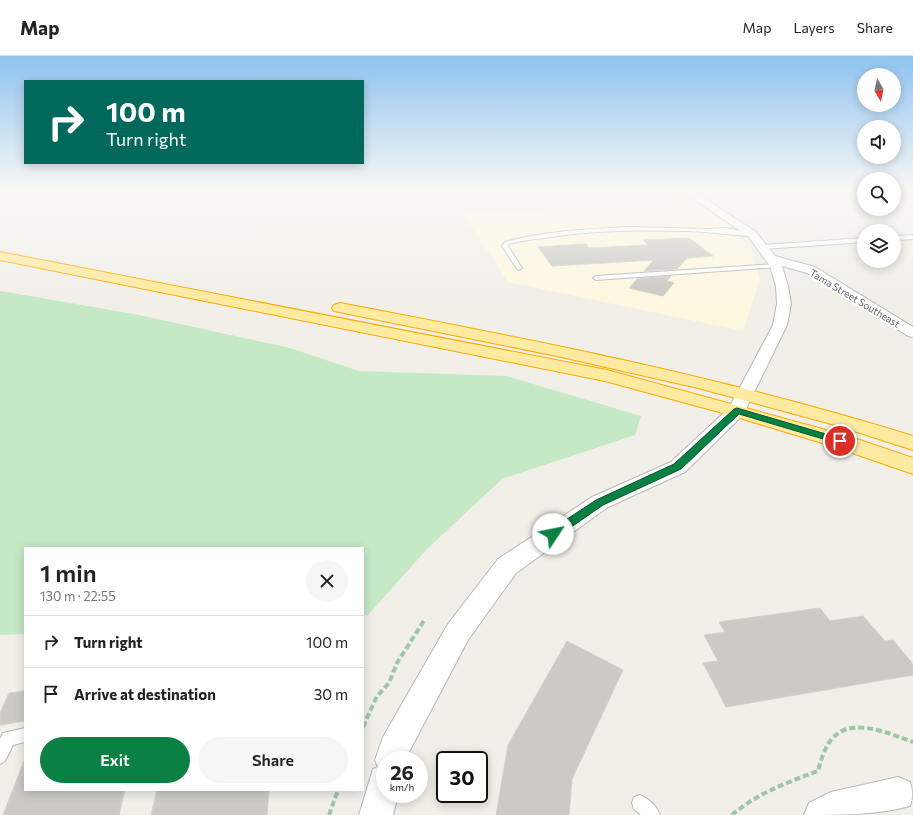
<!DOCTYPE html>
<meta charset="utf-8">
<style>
body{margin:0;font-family:Commissioner,sans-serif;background:#f6f6f6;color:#222;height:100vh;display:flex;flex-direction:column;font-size:15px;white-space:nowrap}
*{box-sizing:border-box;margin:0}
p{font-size:13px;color:#767676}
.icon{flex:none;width:22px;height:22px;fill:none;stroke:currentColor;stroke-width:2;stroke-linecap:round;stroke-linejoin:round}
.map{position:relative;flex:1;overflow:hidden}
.details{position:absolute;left:24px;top:491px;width:340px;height:244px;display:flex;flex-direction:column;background:#fff;border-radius:0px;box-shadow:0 2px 10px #0003}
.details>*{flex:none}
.banner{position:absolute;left:24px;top:24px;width:340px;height:84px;border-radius:0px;box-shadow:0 2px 10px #0003;background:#00695c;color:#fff;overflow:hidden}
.needle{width:26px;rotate:171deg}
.fabs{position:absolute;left:857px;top:12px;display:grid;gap:8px}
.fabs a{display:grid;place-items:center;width:44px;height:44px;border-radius:50%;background:#fff;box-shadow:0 2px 10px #0003;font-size:20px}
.speed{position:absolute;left:376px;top:695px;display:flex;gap:8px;font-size:20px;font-weight:700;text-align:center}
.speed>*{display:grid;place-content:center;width:52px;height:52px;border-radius:50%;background:#fff;box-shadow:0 2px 10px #0003;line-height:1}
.speed small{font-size:10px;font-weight:400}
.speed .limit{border:2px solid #111;border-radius:6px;background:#fff;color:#111}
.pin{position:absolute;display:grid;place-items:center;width:34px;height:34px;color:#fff;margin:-17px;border:2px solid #fff;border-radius:50%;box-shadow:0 1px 4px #0007}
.me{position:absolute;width:44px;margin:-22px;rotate:56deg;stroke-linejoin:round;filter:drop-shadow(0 0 3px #0008)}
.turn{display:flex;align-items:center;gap:14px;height:84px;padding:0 16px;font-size:18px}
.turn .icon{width:52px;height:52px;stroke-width:2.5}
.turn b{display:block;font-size:28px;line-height:34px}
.round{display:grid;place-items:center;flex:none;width:42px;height:42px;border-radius:21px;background:#f6f6f6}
.head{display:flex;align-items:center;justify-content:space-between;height:68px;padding:0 16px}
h1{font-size:24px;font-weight:600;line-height:30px}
.action{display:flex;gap:8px;margin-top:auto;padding:8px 16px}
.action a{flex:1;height:46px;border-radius:24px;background:#0b8043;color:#fff;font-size:16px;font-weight:600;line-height:46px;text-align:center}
.action a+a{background:#f6f6f6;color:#222}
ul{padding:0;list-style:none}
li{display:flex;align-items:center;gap:12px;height:52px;padding:0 16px;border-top:1px solid #e0e0e0}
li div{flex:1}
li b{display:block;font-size:15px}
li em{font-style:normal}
header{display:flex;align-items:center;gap:24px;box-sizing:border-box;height:56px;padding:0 20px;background:#fff;border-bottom:1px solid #e0e0e0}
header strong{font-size:19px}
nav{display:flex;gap:22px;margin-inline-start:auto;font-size:14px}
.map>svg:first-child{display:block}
.commercial{fill:#fef7e0}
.green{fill:#c5e8c5}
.building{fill:#cccac5;stroke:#d6d1c6}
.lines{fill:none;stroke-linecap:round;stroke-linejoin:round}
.service-casing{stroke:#b5b8bc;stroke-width:2}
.minor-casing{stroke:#b5b8bc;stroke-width:2}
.trunk-casing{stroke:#f9ab00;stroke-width:2}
.path{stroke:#9cc7a9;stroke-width:4;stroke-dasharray:6 3;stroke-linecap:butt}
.service{fill:#fff;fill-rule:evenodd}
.minor{fill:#fff;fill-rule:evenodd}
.trunk{fill:#feeaa1;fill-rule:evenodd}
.route{fill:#0b8043;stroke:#07532c}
.labels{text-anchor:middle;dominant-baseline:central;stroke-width:4;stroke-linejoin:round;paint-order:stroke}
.far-street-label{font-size:10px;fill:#5f6368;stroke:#fff}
</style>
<header>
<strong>Map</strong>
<nav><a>Map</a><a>Layers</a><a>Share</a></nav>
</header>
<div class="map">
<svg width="913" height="759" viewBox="0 0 913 759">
<rect width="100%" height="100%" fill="#f1efe8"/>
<!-- commercial -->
<path class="commercial" d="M696 145 723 166 751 192 760 223 743 275 508 226 463 158Z"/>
<!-- green -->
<path class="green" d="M0 235 134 258 290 292 359 315 506 320 641 360 635 379 502 423 427 493 368 559H363V492H25V578L0 579Z"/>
<!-- building -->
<g class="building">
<path d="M689 182 713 200 687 202 677 213 644 215 654 204 552 210 538 191 586 188 589 192 648 189 643 184Z"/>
<path d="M671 220 667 225 674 227 663 240 629 232 637 223Z"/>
<path d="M820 552 830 565 863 560 885 585 893 584 913 608V619L726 651 703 607 718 605 704 579 725 576 719 566Z"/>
<path d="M567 585 623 614 572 723 569 759H496L508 689Z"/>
<path d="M25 635V665L0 669V657L9 637Z"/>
<path d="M24 705 25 734H125L119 759H3Z"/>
<path d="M157 734H269L267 759H151Z"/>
</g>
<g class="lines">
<!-- service casing -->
<g class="service-casing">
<g id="service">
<path d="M628 171 710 173 726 172 755 178 752 180C730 179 710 176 688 175 642 174 597 174 551 181 537 183 523 184 509 188L508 190 522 212 519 214 517 213 502 190 505 186C544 175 588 173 628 171Z"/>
<path d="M913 179V183L894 184V180Z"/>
<path d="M864 182V186L763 193 760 191 763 189Z"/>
<path d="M776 208 778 209V211L596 224 593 222 596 220Z"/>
<path d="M25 672V686L13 689 5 705 0 708V683L3 677Z"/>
<path d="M640 739C649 743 657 750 660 759H641L634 753 632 747 634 741Z"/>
</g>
</g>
<!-- minor casing -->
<g class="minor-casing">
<g id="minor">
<path d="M682 134H692L756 176 775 200 815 211 913 271V281L908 280 807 217 782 210 788 230 791 248 787 269 743 359 685 416 608 451 516 517 468 584 409 696 407 704H385V738H398L393 759H359L373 713 378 711 375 704 383 681 448 568 498 503 592 441 671 406 729 352 773 269 777 248 776 230 770 210 748 180 683 136Z"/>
<path d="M898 721 910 726C913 735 913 741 910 750 877 759 839 759 804 759L809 747 831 736Z"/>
</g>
</g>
<!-- trunk casing -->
<g class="trunk-casing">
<g id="trunk">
<path d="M0 196 607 314 848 380 913 402V418L832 390 730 359 605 325 0 204Z"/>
<path d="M340 247C534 284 724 321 913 380V394L835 369 698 332 557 300 334 255 332 252 334 249Z"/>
</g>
</g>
<!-- path -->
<g class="path">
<path d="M363 671 377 640 389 627 397 607 425 563"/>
<path d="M329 759 338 734"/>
<path d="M732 759C756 738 788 726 818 715 821 704 824 693 831 684 850 659 890 678 913 686"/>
</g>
<!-- service -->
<use href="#service" class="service"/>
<!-- minor -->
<use href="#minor" class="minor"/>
<!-- trunk -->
<use href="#trunk" class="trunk"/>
</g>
<!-- sky -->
<linearGradient id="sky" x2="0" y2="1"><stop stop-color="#8fc3f1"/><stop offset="0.56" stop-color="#f9f8f5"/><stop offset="1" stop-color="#f9f8f5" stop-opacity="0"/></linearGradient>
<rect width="913" height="240" fill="url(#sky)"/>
<!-- route -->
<path class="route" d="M737 352 843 383 844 385 840 388 739 358 681 413 603 449 557 481H549L548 478 549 475 596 444 674 408 734 353Z"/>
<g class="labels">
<!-- far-street labels -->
<g class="far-street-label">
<text transform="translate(855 242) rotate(31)">Tama Street Southeast</text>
</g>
</g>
</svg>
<div class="fabs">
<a><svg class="needle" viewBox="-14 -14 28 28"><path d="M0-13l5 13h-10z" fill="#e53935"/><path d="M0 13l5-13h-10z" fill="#767676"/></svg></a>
<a><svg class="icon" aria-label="sound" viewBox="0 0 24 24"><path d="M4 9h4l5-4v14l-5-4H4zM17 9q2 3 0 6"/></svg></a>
<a><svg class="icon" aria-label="search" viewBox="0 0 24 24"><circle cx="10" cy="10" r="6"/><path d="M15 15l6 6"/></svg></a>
<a><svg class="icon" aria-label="layers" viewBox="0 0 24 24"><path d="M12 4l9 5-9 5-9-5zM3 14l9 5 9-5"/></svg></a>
</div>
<div class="speed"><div>26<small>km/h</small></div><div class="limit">30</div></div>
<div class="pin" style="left:840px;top:385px;background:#d93025"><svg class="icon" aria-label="arrive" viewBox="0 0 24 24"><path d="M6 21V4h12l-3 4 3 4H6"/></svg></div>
<svg class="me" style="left:553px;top:478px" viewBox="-20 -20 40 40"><circle r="19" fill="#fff"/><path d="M0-13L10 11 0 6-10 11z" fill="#0b8043"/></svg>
<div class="banner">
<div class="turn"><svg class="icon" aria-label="right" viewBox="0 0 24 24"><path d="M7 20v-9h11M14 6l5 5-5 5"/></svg><div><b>100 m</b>Turn right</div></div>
</div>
<section class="details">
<div class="head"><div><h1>1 min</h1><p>130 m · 22:55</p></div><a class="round"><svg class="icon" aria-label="close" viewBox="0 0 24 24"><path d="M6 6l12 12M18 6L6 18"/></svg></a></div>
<ul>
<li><svg class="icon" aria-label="right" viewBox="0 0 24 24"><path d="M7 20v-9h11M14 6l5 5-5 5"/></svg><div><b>Turn right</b></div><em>100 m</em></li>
<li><svg class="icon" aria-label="arrive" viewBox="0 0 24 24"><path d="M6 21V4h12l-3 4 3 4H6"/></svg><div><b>Arrive at destination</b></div><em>30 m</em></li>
</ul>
<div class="action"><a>Exit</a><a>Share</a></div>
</section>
</div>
